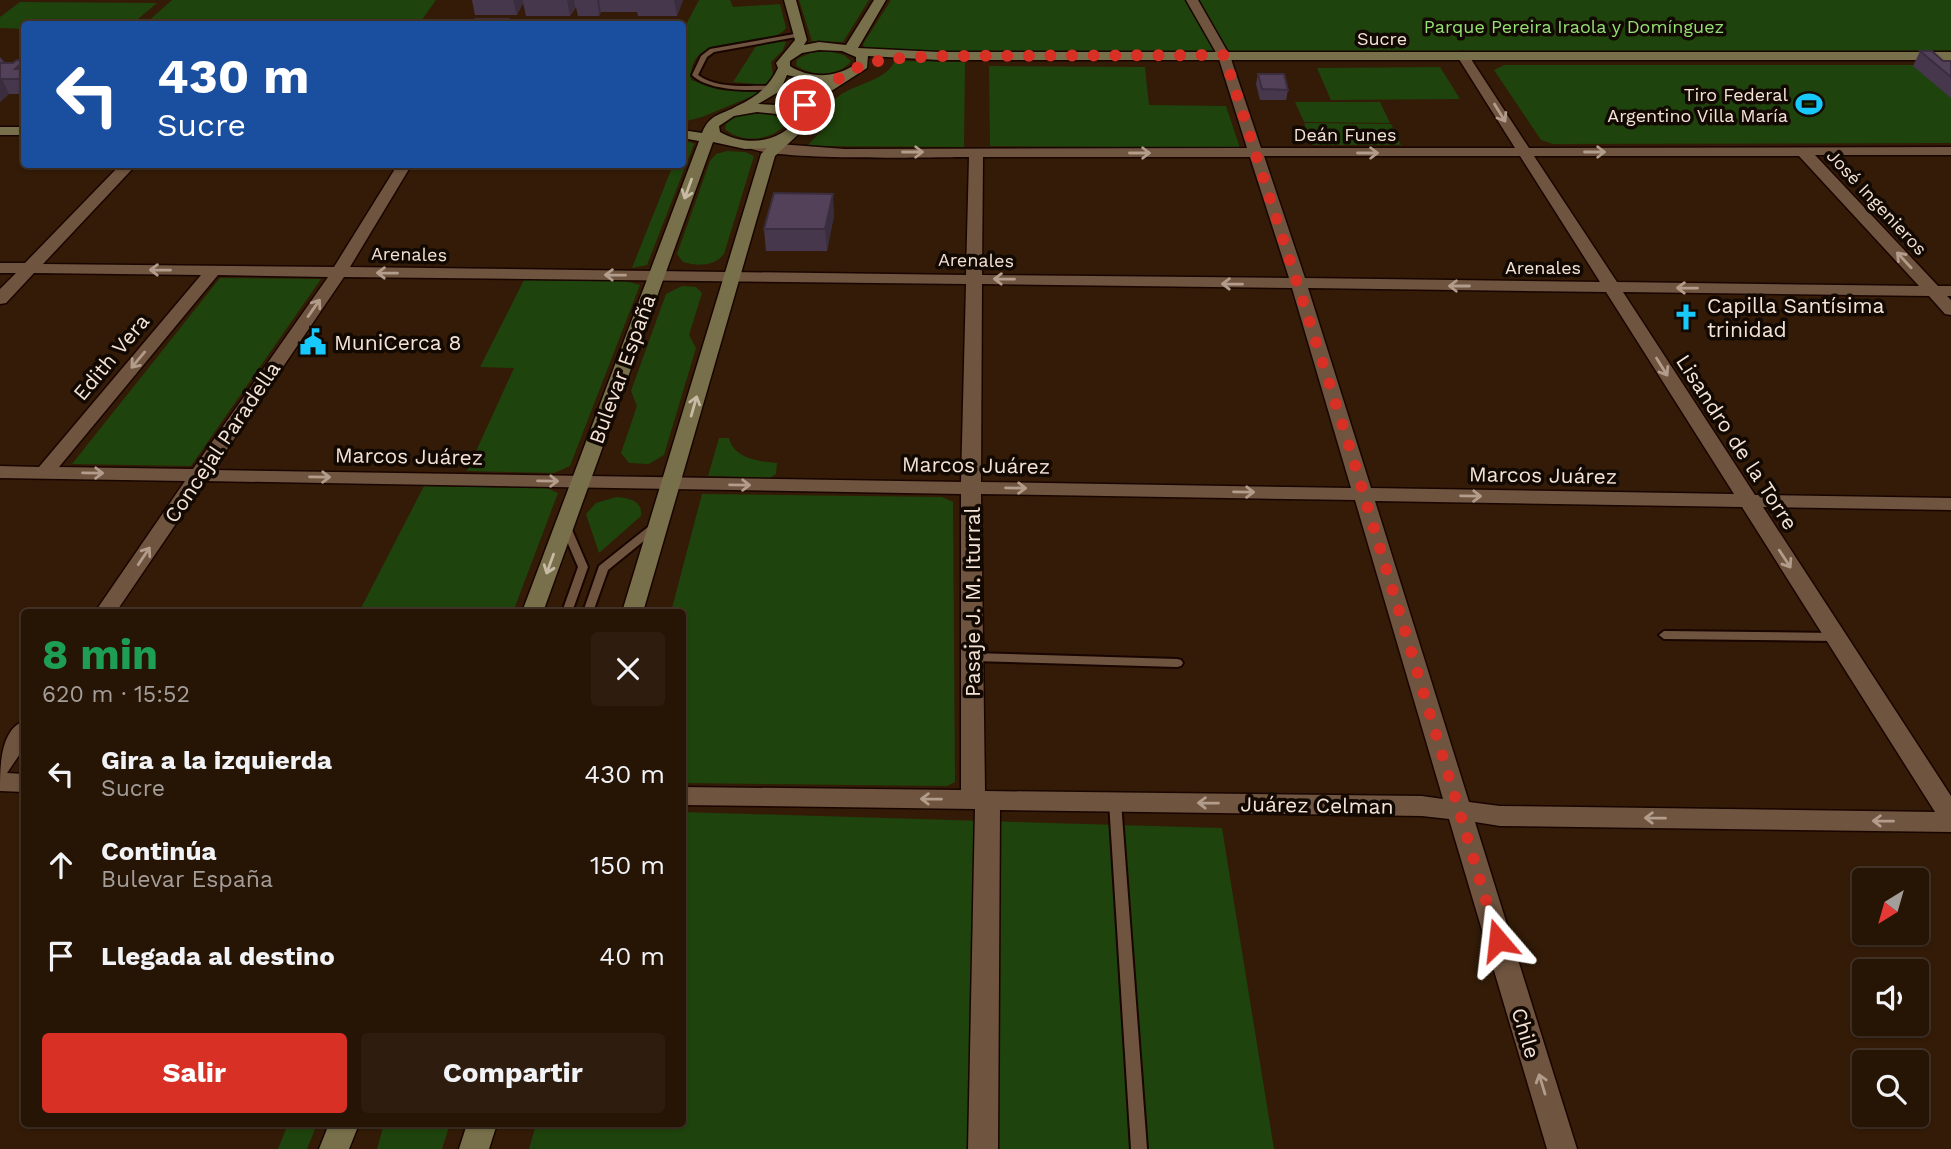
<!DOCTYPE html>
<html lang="es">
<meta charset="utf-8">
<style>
body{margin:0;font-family:"Work Sans",sans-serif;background:#2e1d0f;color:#f1f3f6;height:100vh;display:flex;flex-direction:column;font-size:26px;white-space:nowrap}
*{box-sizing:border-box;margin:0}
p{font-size:23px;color:#a49e9a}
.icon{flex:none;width:38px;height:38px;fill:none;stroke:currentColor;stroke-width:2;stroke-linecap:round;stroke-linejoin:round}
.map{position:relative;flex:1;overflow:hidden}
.panel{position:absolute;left:21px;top:609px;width:665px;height:518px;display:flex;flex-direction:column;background:#261405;border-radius:7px;box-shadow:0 2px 5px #0004,0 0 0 2px #423327}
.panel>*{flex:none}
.hud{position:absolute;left:21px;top:21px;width:665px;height:147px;border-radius:7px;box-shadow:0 2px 5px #0004,0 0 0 2px #423327;background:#1a4fa0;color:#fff;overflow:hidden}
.needle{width:46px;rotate:217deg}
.controls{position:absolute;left:1852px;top:868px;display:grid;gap:14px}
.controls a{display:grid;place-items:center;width:77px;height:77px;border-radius:7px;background:#261405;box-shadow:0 2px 5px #0004,0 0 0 2px #423327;font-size:35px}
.pin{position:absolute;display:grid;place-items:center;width:60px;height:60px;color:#fff;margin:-30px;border:4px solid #fff;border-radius:50%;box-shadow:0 2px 7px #0007}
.me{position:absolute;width:77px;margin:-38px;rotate:343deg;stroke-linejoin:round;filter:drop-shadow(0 0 5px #0008)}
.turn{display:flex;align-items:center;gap:24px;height:147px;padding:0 21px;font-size:32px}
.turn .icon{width:91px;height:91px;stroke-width:2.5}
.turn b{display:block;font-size:49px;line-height:60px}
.round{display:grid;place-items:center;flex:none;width:74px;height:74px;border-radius:7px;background:#2e1d0f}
.headline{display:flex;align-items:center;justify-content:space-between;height:119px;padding:0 21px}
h1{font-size:42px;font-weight:700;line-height:52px;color:#1e9e55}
.action{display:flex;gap:14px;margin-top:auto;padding:14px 21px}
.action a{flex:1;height:80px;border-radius:7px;background:#d93025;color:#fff;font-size:28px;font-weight:700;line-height:80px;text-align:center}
.action a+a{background:#2e1d0f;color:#f1f3f6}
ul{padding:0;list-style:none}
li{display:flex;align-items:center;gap:21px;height:91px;padding:0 21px}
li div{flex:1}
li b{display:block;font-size:26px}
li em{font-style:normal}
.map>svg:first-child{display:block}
.green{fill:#1f430c}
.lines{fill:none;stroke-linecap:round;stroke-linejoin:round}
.lane-casing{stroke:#190500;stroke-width:4}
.street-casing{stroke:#190500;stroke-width:3}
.secondary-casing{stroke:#190500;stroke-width:3}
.lane{fill:#6f543f;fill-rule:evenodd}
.street{fill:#6f543f;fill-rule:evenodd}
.secondary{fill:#77704a;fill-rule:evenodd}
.wall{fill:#47374d}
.shaded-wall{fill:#3a2d3e}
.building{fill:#534059;stroke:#3a2d3e;stroke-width:2}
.oneway{stroke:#b29c8b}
.oneway2{stroke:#c8bba6}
.route{stroke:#d93025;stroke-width:12;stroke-dasharray:0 21.6}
.labels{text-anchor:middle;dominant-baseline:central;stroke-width:7;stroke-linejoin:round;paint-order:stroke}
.far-park-label{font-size:18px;fill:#95e175;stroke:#130903}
.far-street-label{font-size:18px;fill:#f4e3d7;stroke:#130903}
.far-poi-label{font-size:18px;fill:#f4e3d7;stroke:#130903;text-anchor:end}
.poi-label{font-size:21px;fill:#f4e3d7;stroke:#130903;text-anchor:start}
.street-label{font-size:21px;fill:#f4e3d7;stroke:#130903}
</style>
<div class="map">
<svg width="1951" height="1149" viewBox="0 0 1951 1149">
<rect width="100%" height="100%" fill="#331b07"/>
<!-- green -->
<g class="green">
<path d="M172 0H436L419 24H145Z"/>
<path d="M699 0H730L733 7 780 4 786 28C765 56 689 25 691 80L709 86 755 90 760 93 702 117 683 122 682 32Z"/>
<path d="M799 0H869L843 42 812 41Z"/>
<path d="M891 0H1951V51L1228 52 1225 48 1214 47 1215 52H941L888 51 864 47 863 44Z"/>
<path d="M20 2 157 3 132 24H24V29L0 28V17Z"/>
<path d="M781 40 786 42 783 50 771 62 773 75 767 85 733 82 758 43Z"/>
<path d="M828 51 844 55 851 61C840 77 810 77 796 65L797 59 810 53Z"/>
<path d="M895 61 965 62 964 147 807 146 827 125C828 120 826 114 828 109 841 82 882 87 895 61Z"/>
<path d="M1504 65H1951V143L1553 144 1541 140 1494 70Z"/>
<path d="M989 66 1145 67 1149 105 1226 106 1240 148 990 146Z"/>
<path d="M1440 67 1460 99 1331 100 1317 68Z"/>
<path d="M1295 102H1380L1390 123 1304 122Z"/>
<path d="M756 113 773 115 782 121 783 127C769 141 740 143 725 129L726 124 735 117Z"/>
<path d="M1304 123 1391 124 1401 145H1312Z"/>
<path d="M683 139 694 144 647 265 632 268 673 165 682 164Z"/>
<path d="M727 151 745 152 754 156 724 254C714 267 697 266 683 262L677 254 710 161 716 154Z"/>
<path d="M220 278 321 279 191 466 72 464Z"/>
<path d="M524 280 626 281 640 285 570 466 554 473 467 471 514 368 480 367Z"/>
<path d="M682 286 696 287 702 293 689 335 696 348 664 455 649 464 629 463 621 453 637 406 631 391 666 294Z"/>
<path d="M719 438H729C733 458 760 462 777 463L776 474 770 478 708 476Z"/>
<path d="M424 486 547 488 558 493 513 612H359Z"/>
<path d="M702 494 942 497 953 502 955 782 947 786 683 783 682 612H671Z"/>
<path d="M616 497C628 498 643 500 641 516L599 553 586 514 596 503Z"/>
<path d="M683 812 1222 828 1274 1149H529L536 1124H682Z"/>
<path d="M288 1124H317L307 1149H278Z"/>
<path d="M384 1124H450L442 1149H377Z"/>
</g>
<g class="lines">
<!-- lane casing -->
<g class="lane-casing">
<g id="lane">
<path d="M800 33 802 34V36L714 52 707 57 698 75C718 90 752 85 775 86L778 88 777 89C754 91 709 92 692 75L701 56 710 49Z"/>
<path d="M565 522 570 525 588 567 572 612H562L578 567 560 525Z"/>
<path d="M657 522 661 523 662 525 661 527 608 570 593 612H583L599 566 653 523Z"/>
<path d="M1664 631 1835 633 1841 637 1835 641 1664 639 1659 635Z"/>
<path d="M973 653 1177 659 1181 660 1183 663 1181 666 1177 667 973 661 969 660 967 657 969 654Z"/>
<path d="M1115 797 1119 799 1121 802 1147 1149H1131L1109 802 1111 799Z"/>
</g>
</g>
<!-- street casing -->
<g class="street-casing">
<g id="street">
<path d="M1186 0H1198L1230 56 1261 148H1515L1457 56 1463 52 1467 53 1529 148 1951 147V155H1815L1938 286H1951V296H1947L1951 300V315L1945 314 1929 296 1623 292 1755 495 1951 498V510L1763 507 1951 796V832L1500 826 1475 822 1577 1149H1547L1449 819 1422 816 1000 810 998 1149H968L975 809 682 805V787L961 790V494L205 481 116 612H95L185 481 0 478V466L39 467 201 275 34 273 6 303 0 304V289L16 273H0V263H25L121 164H137L43 264 334 267 398 164H412L350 267 966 275 969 157C935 157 764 162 746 146L753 142 845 149 1247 148 1218 56ZM1264 156H1520L1600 282 1305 278ZM1534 156H1799L1919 286 1617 282ZM983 157H1250L1289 278 982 275ZM218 275 328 277 193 469 59 467ZM344 277 966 284 961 482 213 470ZM982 284 1292 288 1351 488 981 482ZM1308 288 1606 292 1734 494 1371 488ZM981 494 1355 500 1443 799 1422 796 985 791ZM1375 501 1742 507 1935 812 1500 806 1469 802Z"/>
<path d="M24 721V748L7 773 24 774V792L0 791C0 767 0 730 24 721Z"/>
</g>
</g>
<!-- secondary casing -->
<g class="secondary-casing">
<g id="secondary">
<path d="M784 0H796L807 40 804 45 819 42 846 45 874 0H886L858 48 939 52H1951V60H939L868 56 867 68 819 99 811 109 802 131 775 156 643 612H622L761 154 767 148 745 149 713 142 543 612H522L699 141 682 138V130L702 133C710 113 722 115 737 106 756 97 769 87 778 68L776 63 795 40ZM819 50 842 51 856 57V64C836 78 810 79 790 66V61L802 53ZM787 75 824 83 810 94 796 112 776 105 758 104 780 91ZM757 112 777 114 790 121V127C771 144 742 145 720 132L719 126 734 116Z"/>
<rect x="0" y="127" width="24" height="8"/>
<path d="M329 1124H359L349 1149H319Z"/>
<path d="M467 1124H497L489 1149H459Z"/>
</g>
</g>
<!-- lane -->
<use href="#lane" class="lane"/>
<!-- street -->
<use href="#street" class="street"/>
<!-- secondary -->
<use href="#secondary" class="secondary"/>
</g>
<!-- wall -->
<g class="wall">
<path d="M472 0H683L677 16H638L637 12H601L599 16H578L576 7 570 16H526L523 3 517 15H475Z"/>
<path d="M1920 51 1943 61H1951V98L1913 66Z"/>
<path d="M0 57 5 63H13L24 60V94H9L0 102Z"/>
<path d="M1258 74 1288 90 1286 100H1260L1256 84Z"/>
<path d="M834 215 827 251H766L764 229Z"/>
</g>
<!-- shaded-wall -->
<g class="shaded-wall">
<path d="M513 0H523V3L517 15Z"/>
<path d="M567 0H574L575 7 570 16Z"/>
<path d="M597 0H599L601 12 599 16Z"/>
<path d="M674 0H683L677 16Z"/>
<path d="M24 61V79L15 69Z"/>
<path d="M2 79 9 94 0 102V81Z"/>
<path d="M833 194 834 215 827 251 825 229Z"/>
</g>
<!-- building -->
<g class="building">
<path d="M475 19H508L504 24H472Z"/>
<path d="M611 21 675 22 673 24H609Z"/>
<path d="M1920 51H1932L1943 61H1951V77Z"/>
<path d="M17 60H24V61L15 69H24V79H2L0 81V63H13Z"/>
<path d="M1258 74H1284L1288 90 1262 89Z"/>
<path d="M774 193 833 194 825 229H764Z"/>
</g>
<!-- one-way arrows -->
<defs><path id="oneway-shaft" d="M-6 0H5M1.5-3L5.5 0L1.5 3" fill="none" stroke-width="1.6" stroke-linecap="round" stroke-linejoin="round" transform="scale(1.75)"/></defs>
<g class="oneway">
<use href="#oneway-shaft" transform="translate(1500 113) rotate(58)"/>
<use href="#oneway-shaft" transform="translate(913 152)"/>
<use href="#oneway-shaft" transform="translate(1595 152)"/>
<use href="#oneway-shaft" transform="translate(1140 153)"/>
<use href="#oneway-shaft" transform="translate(1368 153)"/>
<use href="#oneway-shaft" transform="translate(1904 260) rotate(-133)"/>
<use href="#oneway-shaft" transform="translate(160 270) rotate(-179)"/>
<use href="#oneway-shaft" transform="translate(387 273) rotate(-179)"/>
<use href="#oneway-shaft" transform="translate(615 275) rotate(-179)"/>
<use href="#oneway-shaft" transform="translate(1004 279) rotate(-179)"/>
<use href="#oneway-shaft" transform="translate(1232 284) rotate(-179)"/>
<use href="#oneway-shaft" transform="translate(1459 286) rotate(-180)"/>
<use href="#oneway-shaft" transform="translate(1687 288) rotate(-179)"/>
<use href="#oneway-shaft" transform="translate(314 308) rotate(-55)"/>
<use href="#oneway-shaft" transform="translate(138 360) rotate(130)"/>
<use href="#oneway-shaft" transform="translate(1662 367) rotate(58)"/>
<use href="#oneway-shaft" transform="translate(93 473) rotate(1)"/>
<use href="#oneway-shaft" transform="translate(320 477) rotate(1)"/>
<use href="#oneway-shaft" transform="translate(548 481) rotate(1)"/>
<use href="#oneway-shaft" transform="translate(740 485) rotate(1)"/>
<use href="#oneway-shaft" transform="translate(1016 488) rotate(1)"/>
<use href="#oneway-shaft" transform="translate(1244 492) rotate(1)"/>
<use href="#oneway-shaft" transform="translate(1471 496) rotate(1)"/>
<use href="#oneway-shaft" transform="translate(144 556) rotate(-56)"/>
<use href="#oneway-shaft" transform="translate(1785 559) rotate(57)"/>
<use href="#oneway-shaft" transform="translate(931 799) rotate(-179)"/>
<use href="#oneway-shaft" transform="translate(1208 803) rotate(-179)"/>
<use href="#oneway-shaft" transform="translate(1655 818) rotate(-179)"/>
<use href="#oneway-shaft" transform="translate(1883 821) rotate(-179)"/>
<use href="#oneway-shaft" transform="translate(1542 1084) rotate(-107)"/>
</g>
<g class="oneway2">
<use href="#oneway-shaft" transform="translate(688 189) rotate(110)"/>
<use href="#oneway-shaft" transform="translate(694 406) rotate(-74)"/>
<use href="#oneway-shaft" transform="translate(550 564) rotate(110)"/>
</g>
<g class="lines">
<!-- route -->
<path class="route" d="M805 105 831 83 862 65 886 59 939 56 1224 55 1348 442 1498 940"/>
</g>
<!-- icons -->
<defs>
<g id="stadium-bare" transform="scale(2.1)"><path d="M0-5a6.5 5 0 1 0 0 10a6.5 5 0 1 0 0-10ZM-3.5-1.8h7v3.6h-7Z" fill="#18cafc" stroke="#130903" stroke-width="2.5" paint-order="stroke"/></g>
<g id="church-bare" transform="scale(2.1)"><path d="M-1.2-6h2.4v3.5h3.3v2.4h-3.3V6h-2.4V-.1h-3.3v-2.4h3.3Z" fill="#18cafc" stroke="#130903" stroke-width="2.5" paint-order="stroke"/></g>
<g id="civic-bare" transform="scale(2.1)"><path d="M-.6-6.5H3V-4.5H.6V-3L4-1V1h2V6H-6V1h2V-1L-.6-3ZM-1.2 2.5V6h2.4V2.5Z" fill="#18cafc" stroke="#130903" stroke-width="2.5" paint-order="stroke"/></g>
</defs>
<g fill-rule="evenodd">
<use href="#stadium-bare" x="1809" y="104"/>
<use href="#church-bare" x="1686" y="317"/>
<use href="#civic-bare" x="313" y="342"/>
</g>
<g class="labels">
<!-- far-park labels -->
<g class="far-park-label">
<text x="1574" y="26">Parque Pereira Iraola y Domínguez</text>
</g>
<!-- far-street labels -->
<g class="far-street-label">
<text x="1382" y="38">Sucre</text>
<text x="1345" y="134">Deán Funes</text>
<text transform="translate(1877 202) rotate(47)">José Ingenieros</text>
<text transform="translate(409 254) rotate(1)">Arenales</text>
<text transform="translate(976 260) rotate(1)">Arenales</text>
<text x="1543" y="267">Arenales</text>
</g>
<!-- far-poi labels -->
<g class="far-poi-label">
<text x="1788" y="94">Tiro Federal<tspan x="1788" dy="21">Argentino Villa María</tspan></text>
</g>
<!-- poi labels -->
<g class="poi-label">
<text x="1707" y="305">Capilla Santísima<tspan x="1707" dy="24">trinidad</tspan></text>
<text x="334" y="342">MuniCerca 8</text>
</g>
<!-- street labels -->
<g class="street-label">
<text transform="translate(111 357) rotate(-50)">Edith Vera</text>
<text transform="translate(622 369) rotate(-70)">Bulevar España</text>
<text transform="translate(222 442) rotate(-56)">Concejal Paradella</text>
<text transform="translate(1737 442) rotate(57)">Lisandro de la Torre</text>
<text transform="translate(409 456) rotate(1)">Marcos Juárez</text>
<text transform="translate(976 465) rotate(1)">Marcos Juárez</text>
<text transform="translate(1543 475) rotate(1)">Marcos Juárez</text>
<text transform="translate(972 602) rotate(-90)">Pasaje J. M. Iturral</text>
<text transform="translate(1317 805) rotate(1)">Juárez Celman</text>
<text transform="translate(1526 1033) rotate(73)">Chile</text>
</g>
</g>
</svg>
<div class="controls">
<a><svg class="needle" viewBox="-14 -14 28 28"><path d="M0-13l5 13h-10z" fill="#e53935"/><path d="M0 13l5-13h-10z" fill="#a49e9a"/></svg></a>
<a><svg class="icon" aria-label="sound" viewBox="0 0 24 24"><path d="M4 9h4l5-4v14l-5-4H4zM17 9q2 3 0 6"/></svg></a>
<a><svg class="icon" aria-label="search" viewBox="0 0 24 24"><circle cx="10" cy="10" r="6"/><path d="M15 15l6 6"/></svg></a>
</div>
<div class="pin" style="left:805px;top:105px;background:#d93025"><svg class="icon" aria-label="arrive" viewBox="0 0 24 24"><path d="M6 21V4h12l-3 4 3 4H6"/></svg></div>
<svg class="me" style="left:1498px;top:940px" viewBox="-20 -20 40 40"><path d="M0-17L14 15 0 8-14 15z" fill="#d93025" stroke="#fff" stroke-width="4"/></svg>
<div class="hud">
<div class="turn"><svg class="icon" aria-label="left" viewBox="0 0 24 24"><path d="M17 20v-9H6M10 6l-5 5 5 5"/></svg><div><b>430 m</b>Sucre</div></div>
</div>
<section class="panel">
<div class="headline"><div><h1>8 min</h1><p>620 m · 15:52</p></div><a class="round"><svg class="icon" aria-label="close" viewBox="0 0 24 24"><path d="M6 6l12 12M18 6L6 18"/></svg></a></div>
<ul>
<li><svg class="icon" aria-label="left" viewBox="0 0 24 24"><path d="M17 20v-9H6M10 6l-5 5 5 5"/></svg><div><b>Gira a la izquierda</b><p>Sucre</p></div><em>430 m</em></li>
<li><svg class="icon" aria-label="ahead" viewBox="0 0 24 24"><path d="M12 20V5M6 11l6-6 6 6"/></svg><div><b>Continúa</b><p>Bulevar España</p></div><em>150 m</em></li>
<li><svg class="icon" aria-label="arrive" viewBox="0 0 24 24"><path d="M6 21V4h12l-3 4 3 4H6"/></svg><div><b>Llegada al destino</b></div><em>40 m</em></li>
</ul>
<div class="action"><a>Salir</a><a>Compartir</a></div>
</section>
</div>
